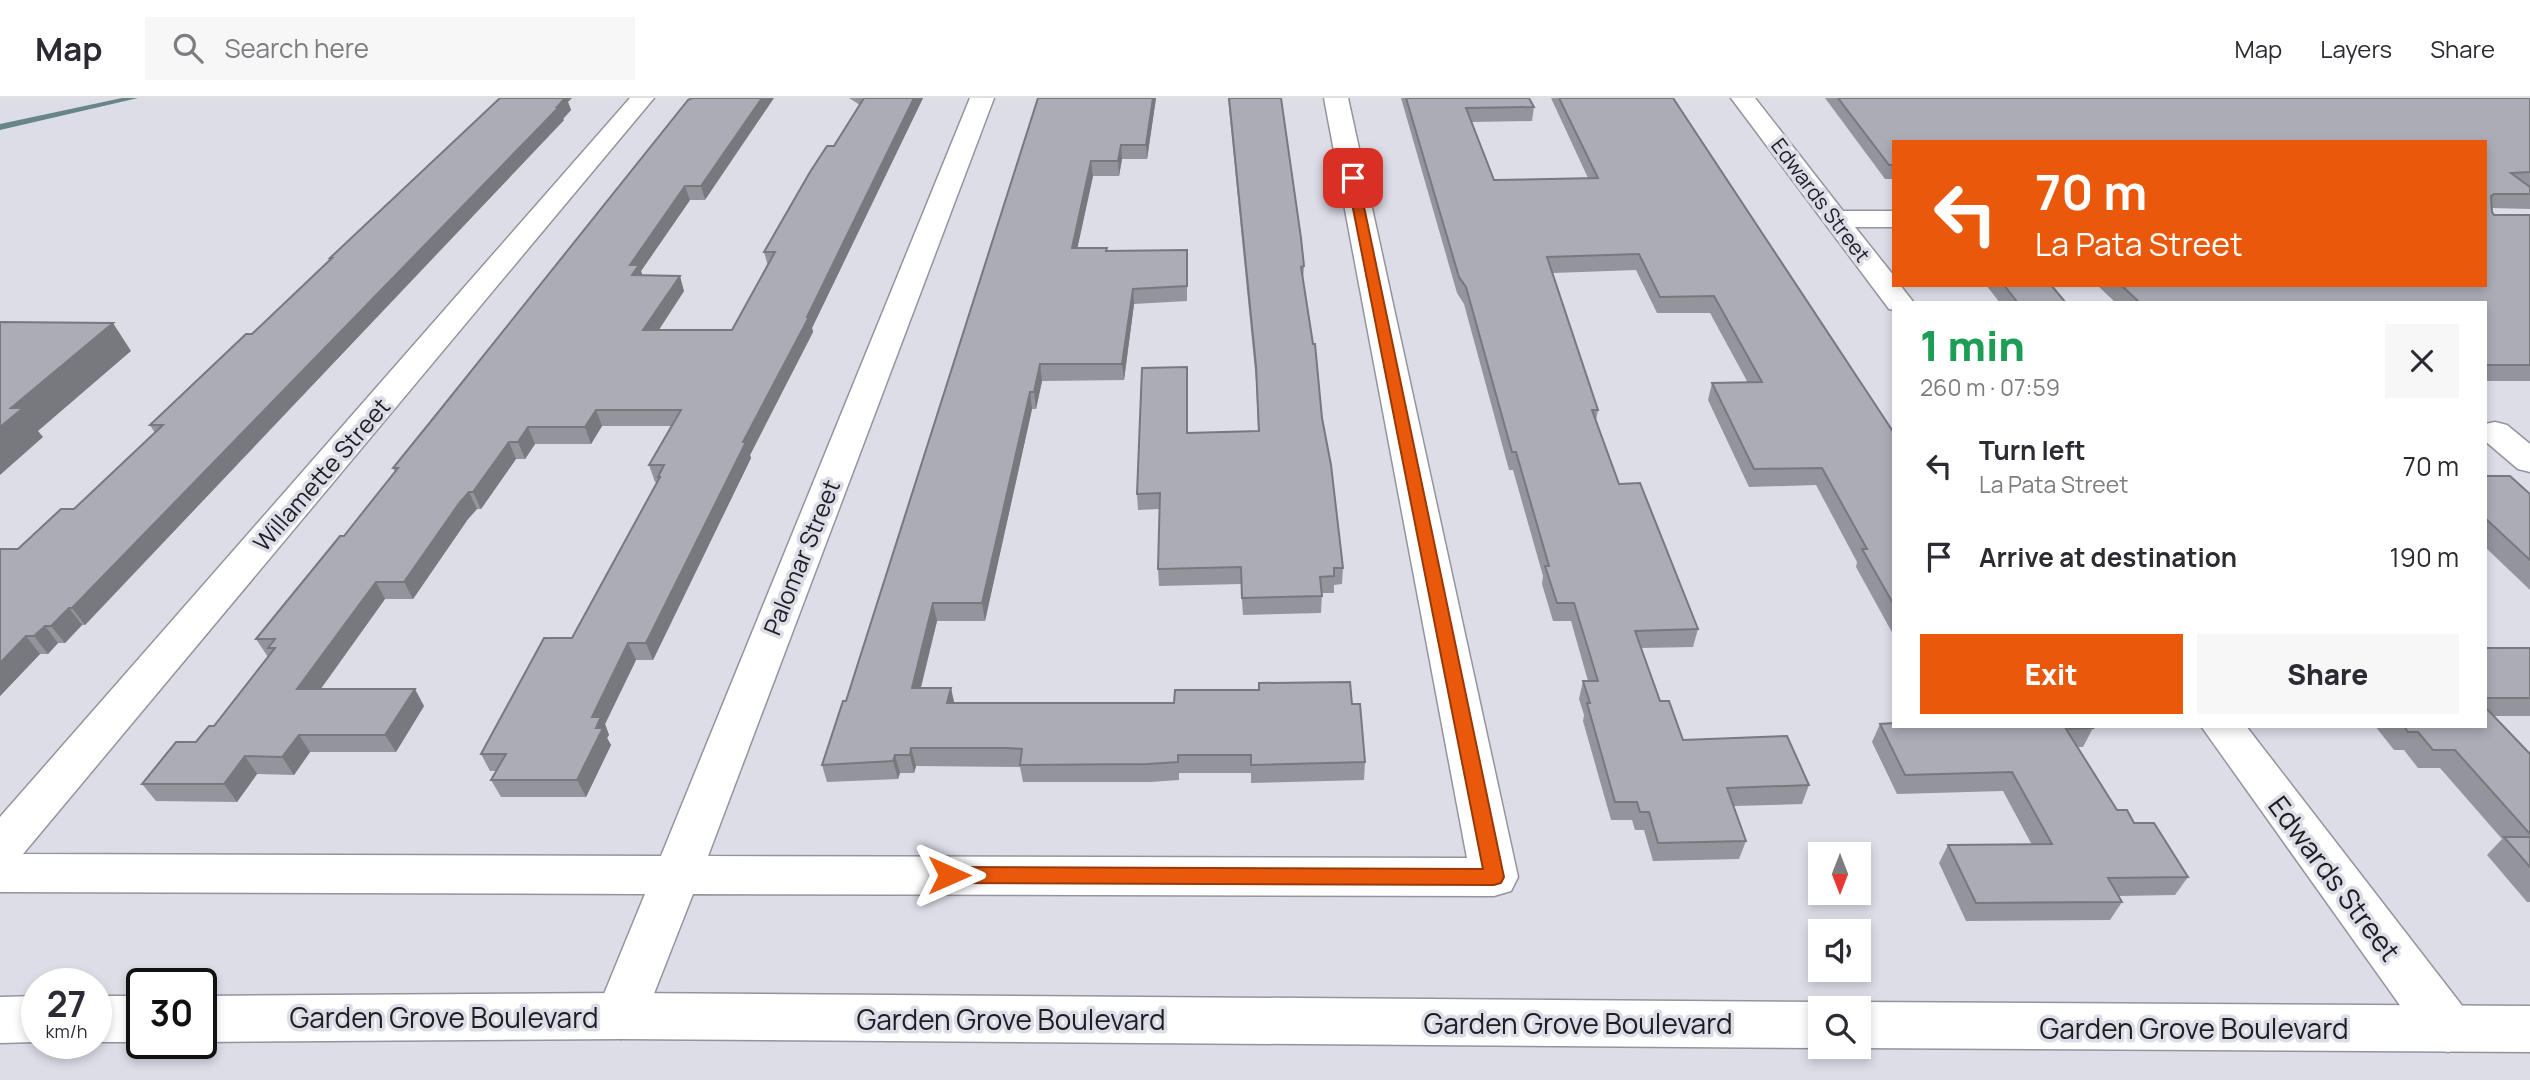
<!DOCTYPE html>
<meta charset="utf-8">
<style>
body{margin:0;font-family:Manrope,sans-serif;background:#f7f7f7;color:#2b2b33;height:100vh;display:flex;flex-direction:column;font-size:26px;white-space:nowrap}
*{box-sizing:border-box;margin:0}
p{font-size:23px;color:#7c7c81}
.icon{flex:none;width:38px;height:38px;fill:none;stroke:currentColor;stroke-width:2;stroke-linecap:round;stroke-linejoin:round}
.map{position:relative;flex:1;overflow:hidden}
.side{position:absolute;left:1892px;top:203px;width:595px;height:427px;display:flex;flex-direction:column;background:#fff;border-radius:0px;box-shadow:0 4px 10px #0003}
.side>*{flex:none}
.banner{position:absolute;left:1892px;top:42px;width:595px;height:147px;border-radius:0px;box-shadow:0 4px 10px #0003;background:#ea580c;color:#fff;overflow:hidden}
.needle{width:46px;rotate:180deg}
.buttons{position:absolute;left:1808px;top:744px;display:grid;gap:14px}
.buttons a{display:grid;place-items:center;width:63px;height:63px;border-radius:0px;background:#fff;box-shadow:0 4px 10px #0003;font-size:35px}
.speed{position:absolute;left:21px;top:870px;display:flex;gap:14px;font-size:35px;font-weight:700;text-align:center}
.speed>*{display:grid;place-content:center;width:91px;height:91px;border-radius:50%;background:#fff;box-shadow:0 4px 10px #0003;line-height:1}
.speed small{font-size:18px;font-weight:400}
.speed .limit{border:4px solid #111;border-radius:10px;background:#fff;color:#111}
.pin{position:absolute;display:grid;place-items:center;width:60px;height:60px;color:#fff;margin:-30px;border-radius:14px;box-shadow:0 4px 10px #0006}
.me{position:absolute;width:77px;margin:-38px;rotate:90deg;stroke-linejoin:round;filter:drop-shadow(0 0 5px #0008)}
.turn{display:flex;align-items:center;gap:24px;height:147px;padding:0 28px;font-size:32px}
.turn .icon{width:91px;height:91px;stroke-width:2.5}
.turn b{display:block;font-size:49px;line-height:60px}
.round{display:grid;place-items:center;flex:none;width:74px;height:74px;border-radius:0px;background:#f7f7f7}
.overview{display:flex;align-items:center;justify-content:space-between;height:119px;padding:0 28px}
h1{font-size:42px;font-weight:800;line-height:52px;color:#1e9e55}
.primary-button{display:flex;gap:14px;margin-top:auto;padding:14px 28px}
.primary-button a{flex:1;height:80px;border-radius:0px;background:#ea580c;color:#fff;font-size:28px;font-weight:800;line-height:80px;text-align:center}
.primary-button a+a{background:#f7f7f7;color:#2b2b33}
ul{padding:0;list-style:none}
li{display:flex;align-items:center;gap:21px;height:91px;padding:0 28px}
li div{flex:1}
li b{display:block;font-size:26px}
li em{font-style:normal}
header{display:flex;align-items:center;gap:42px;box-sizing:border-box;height:98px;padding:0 35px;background:#fff;border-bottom:2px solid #e1e1e2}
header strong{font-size:33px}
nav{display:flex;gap:38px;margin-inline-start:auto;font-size:24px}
.search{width:490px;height:63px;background:#f7f7f7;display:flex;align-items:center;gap:18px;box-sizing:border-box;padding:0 24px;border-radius:0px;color:#7c7c81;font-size:26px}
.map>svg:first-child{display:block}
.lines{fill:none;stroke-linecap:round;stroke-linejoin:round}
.stream{fill:#688588;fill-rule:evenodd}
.minor-casing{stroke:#93949d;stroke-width:3}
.major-casing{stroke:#93949d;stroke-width:3}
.minor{fill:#fff;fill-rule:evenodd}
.major{fill:#fff;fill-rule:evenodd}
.wall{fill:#93949c}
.shaded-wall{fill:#78787f}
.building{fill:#abacb5;stroke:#78787f;stroke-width:2}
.route{fill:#ea580c;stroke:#983908;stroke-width:2}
.labels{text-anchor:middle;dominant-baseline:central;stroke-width:7;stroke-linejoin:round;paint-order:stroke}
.far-street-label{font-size:21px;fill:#1e1e22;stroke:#dcdde7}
.street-label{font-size:24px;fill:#1e1e22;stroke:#dcdde7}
.near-street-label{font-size:28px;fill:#1e1e22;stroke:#dcdde7}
</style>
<header>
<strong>Map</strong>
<div class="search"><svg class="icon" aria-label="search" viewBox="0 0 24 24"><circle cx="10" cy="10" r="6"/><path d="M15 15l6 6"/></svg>Search here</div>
<nav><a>Map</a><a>Layers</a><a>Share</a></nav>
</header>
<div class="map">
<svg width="2530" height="982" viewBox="0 0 2530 982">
<rect width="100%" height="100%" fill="#dcdde7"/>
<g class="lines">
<!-- stream -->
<path class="stream" d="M122 0H138L0 32V26Z"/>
<!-- minor casing -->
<g class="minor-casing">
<g id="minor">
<path d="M630 0H654L23 756 661 758 970 0H994L708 758 1467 760 1324 0H1348L1518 779 1511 793 1494 798 693 796 639 934 621 941 603 934 595 918 645 796 0 794V719Z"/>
<path d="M1731 0H1755L1843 113H1894V129H1855L1894 178V187H1900L1914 205H1894V212L1889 211Z"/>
<path d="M2495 324 2507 327 2530 346V374L2518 371 2485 343V326Z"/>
<path d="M2201 628H2246L2467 914 2474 931 2467 948 2448 954 2429 948Z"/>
</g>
</g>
<!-- major casing -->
<g class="major-casing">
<g id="major">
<path d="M621 895 1820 904 1837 910H1820V948H1825L1820 950 621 941 201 944V898Z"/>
<path d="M37 898V944L0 945V899Z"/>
<rect x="96" y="898" width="46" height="46"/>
<path d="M1858 904 2530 908V954L1858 950 1853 948H1858V910H1841Z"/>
</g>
</g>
<!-- minor -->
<use href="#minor" class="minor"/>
<!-- major -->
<use href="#major" class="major"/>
</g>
<!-- wall -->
<g class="wall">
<path d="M849 0H923L812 230 813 234 750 357 751 360 653 562H636L605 626 609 637 607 640 611 647 586 699H501L491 682 496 673H490L481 656 572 540 658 384H655L649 367 671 328H602L591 346H535L525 361H516L481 411H477L468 421 413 501H385L321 591 424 608 396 654H310L294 677 257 676 237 704 156 703 142 686 196 644 214 628 268 559 256 541 344 438 395 374 393 370 688 2 705 102H690L641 173 642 178 684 193 659 232H732L768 168 764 154 860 7Z"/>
<path d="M1038 0H1156L1147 61H1122L1119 78H1093L1077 150 1107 153 1187 152V203L1134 206 1124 282 1042 283 1036 311H1032L985 523H937L921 590 954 605 1352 606 1365 664 1364 682 1251 685V675H1179V682L1150 684H1023L1020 669 916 668 914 675H900L898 681 827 684 822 667 846 603Z"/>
<path d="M1228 0H1281L1304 168 1303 183 1343 470 1342 486 1334 487V495H1322L1321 515 1243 517 1241 486 1159 488 1158 471 1159 411 1138 412 1137 396 1187 269V335L1258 333 1256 283Z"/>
<path d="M1401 0H1529L1534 9 1532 23 1472 24 1494 82 1588 80 1551 0H1673L1894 335V538L1856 469 1857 464 1816 387 1749 389 1708 302 1712 285H1748L1710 215H1657L1636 172 1553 175 1598 312 1596 323 1619 386 1698 531 1693 549 1641 550 1660 603 1683 642 1809 687 1802 706 1734 708 1746 743 1739 761 1653 763 1644 732H1635L1632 722H1611L1583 623 1584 617 1579 601 1583 583H1588L1571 523H1553L1542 486 1543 478 1513 372H1509L1464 206 1457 195Z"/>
<path d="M1825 0H2530V111L2492 110V114L2494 117H2530V283H2485V205H2116L2097 187H2485L1894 44V83L1892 81H1885Z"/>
<path d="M568 4 571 12 563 21 564 22 85 527H82L65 545H58L48 556H40L0 598V451H18L74 411 155 335 150 327 252 236 330 161V160Z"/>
<path d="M1986 187H2051L2066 205H2000Z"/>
<path d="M2485 378 2530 396V492L2485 449Z"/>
<path d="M2485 550H2530V618H2494L2530 656V804H2527L2487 757 2502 741 2440 670H2418L2404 652H2394L2375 628H2485Z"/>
<path d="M1880 626 2093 630 2083 649H2077L2117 712 2134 725 2188 779 2175 797 2119 798 2122 804 2110 822 1966 823 1939 765 1948 747H2032L2003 693 1897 696 1872 644Z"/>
</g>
<!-- shaded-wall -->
<g class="shaded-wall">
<path d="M556 0H572L568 4 571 12 563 21 564 22 85 527 72 510Z"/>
<path d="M762 0H774L705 102 701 88Z"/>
<path d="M914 0H923L812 230 813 234 750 357 751 360 653 562 646 545 743 344Z"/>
<path d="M1153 0H1156L1147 61 1146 47Z"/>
<path d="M1121 47 1122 61 1119 78 1118 63Z"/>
<path d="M1091 63 1093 78 1074 166 1072 150Z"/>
<path d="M685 88 690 102 641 173 644 182 632 177 630 167Z"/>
<path d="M680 178 684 193 648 248 643 232Z"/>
<path d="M1133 191 1134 206 1124 282 1122 266Z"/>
<path d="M113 225 131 253 38 333 43 339 0 377V329L11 310Z"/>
<path d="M1040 266 1042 283 1036 311 1034 294Z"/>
<path d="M1030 294 1032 311 985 523 982 505Z"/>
<path d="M596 312 602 328 591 346 585 329Z"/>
<path d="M528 329 535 346 525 361 518 344Z"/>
<path d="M509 344 516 361 481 411 473 394Z"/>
<path d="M469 394 477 411 468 421 413 501 404 484 460 404Z"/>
<path d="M376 484 385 501 308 608 297 591Z"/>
<path d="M933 505 937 523 916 608 912 590Z"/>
<path d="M69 510 82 527 65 545 51 528Z"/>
<path d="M45 528 58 545 48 556 34 538Z"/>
<path d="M26 538 40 556 0 598V565Z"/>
<path d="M628 545 636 562 605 626 609 637 607 640 611 647 586 699 577 682 592 619Z"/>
<path d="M951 590 955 608 947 605Z"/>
<path d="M415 591 424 608 396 654 385 637Z"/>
<path d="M299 637 310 654 294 677 282 659Z"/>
<path d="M911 650 916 668 914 675 910 657Z"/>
<path d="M895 657 900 675 898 681 893 663Z"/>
<path d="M245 658 257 676 237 704 224 686Z"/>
</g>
<!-- building -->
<g class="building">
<path d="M500 0H565L557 9H559L72 510H69L51 528H45L34 538H26L0 565V451H18L61 411H74L163 327H150L246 236H252L332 160H330Z"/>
<path d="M692 0H762L701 88H685L630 167H639L632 177 680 178 643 232H732L775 154H764L810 74 827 48H834L864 0H914L807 219H809L743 344H746L646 545H628L592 619H601L596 630H603L577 682H491L506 656H481L544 540H572L660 379H658L664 367H649L681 312H596L585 329H528L518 344H509L473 394H469L460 404 404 484H376L297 591H415L385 637H299L282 659 245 658 224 686H142L176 644H196L209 628H214L275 550H268L275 541H256L340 438H344L398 370H393L440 312 688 2Z"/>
<path d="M1038 0H1153L1146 47H1121L1118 63H1091L1072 150H1107L1106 153 1187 152V188L1133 191 1122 266H1040L1034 294H1030L982 505H933L912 590H951L947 605H1174L1175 592H1259V585L1350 584 1352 606H1360L1365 664 1251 667V657H1178V664L1148 666 1020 667 1022 651 1007 650H911L910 657H895L893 663 822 667 843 603H846Z"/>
<path d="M1229 0H1281L1301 140 1304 168 1301 169 1313 246H1315L1322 320 1331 367 1343 470H1334V478L1320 479 1322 498 1242 500 1241 469 1158 471 1160 395 1137 396 1142 270 1187 269V335L1259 333 1256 268Z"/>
<path d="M1406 0H1529L1534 9 1466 10 1494 82 1598 80 1559 0H1673L1894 335V507L1862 451H1867L1822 370 1754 371 1712 285 1762 284 1714 198 1660 199 1639 156 1547 159 1598 312H1592L1619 386 1640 385 1698 531 1635 533 1660 603H1669L1683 642 1787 638 1809 687 1727 690 1746 743 1658 745 1649 714H1640L1637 704H1615L1587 605H1590L1583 583H1598L1574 505H1557L1545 468H1549L1516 354H1512L1466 189 1459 179Z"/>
<path d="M1838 0H2530V74L2511 75 2530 89V96H2494L2491 98 2492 114 2494 117H2530V267H2485V205H2140L2121 187H2485V44H1894V67H1889Z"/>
<path d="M2004 187H2051L2066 205H2018Z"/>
<path d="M0 224 113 225 11 310H23L0 329Z"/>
<path d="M2485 378H2510L2530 396V462L2485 420Z"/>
<rect x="2485" y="550" width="45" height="50"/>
<path d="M2485 609 2530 656V736L2455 652H2433L2418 634H2408L2404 628H2485Z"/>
<path d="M1894 625V628H2092L2093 630 2066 631 2117 712H2127L2134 725H2154L2188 779 2108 780 2122 804 1976 805 1948 747 2052 746 2012 674 1905 677 1880 626Z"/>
<path d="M2504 739H2530V769Z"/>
</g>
<!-- route -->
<path class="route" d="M1353 77 1358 80 1504 779 1501 785 1494 787 949 785 942 783 939 777 942 772 949 769 1483 771 1347 80Z"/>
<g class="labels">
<!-- far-street labels -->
<g class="far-street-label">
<text transform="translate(1821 102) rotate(53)">Edwards Street</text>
</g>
<!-- street labels -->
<g class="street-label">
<text transform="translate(321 376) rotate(-49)">Willamette Street</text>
<text transform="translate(801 459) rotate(-68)">Palomar Street</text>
</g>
<!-- near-street labels -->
<g class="near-street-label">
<text transform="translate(2335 780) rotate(53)">Edwards Street</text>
<text x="444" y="919">Garden Grove Boulevard</text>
<text x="1011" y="921">Garden Grove Boulevard</text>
<text x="1578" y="925">Garden Grove Boulevard</text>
<text x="2194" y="930">Garden Grove Boulevard</text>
</g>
</g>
</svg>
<div class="buttons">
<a><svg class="needle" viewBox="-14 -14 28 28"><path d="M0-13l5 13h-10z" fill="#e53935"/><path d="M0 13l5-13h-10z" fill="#7c7c81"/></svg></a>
<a><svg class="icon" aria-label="sound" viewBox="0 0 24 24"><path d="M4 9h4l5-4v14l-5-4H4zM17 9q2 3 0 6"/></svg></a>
<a><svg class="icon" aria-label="search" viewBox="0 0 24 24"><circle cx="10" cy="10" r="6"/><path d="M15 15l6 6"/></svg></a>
</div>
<div class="speed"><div>27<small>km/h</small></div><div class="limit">30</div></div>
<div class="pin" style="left:1353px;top:80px;background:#d93025"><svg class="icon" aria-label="arrive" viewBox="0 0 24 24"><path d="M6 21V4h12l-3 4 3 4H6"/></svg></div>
<svg class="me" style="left:949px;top:777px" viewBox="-20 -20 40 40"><path d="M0-17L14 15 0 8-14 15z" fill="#ea580c" stroke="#fff" stroke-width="4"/></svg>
<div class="banner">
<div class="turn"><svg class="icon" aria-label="left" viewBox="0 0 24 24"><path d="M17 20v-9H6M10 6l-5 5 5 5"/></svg><div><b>70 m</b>La Pata Street</div></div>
</div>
<section class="side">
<div class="overview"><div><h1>1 min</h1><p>260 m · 07:59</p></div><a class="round"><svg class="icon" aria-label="close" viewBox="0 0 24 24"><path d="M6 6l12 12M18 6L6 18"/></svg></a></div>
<ul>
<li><svg class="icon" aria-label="left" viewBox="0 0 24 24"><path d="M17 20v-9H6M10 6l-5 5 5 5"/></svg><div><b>Turn left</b><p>La Pata Street</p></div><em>70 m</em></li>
<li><svg class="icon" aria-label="arrive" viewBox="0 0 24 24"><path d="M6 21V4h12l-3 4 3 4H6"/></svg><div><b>Arrive at destination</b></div><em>190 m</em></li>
</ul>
<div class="primary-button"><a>Exit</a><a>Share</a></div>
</section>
</div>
